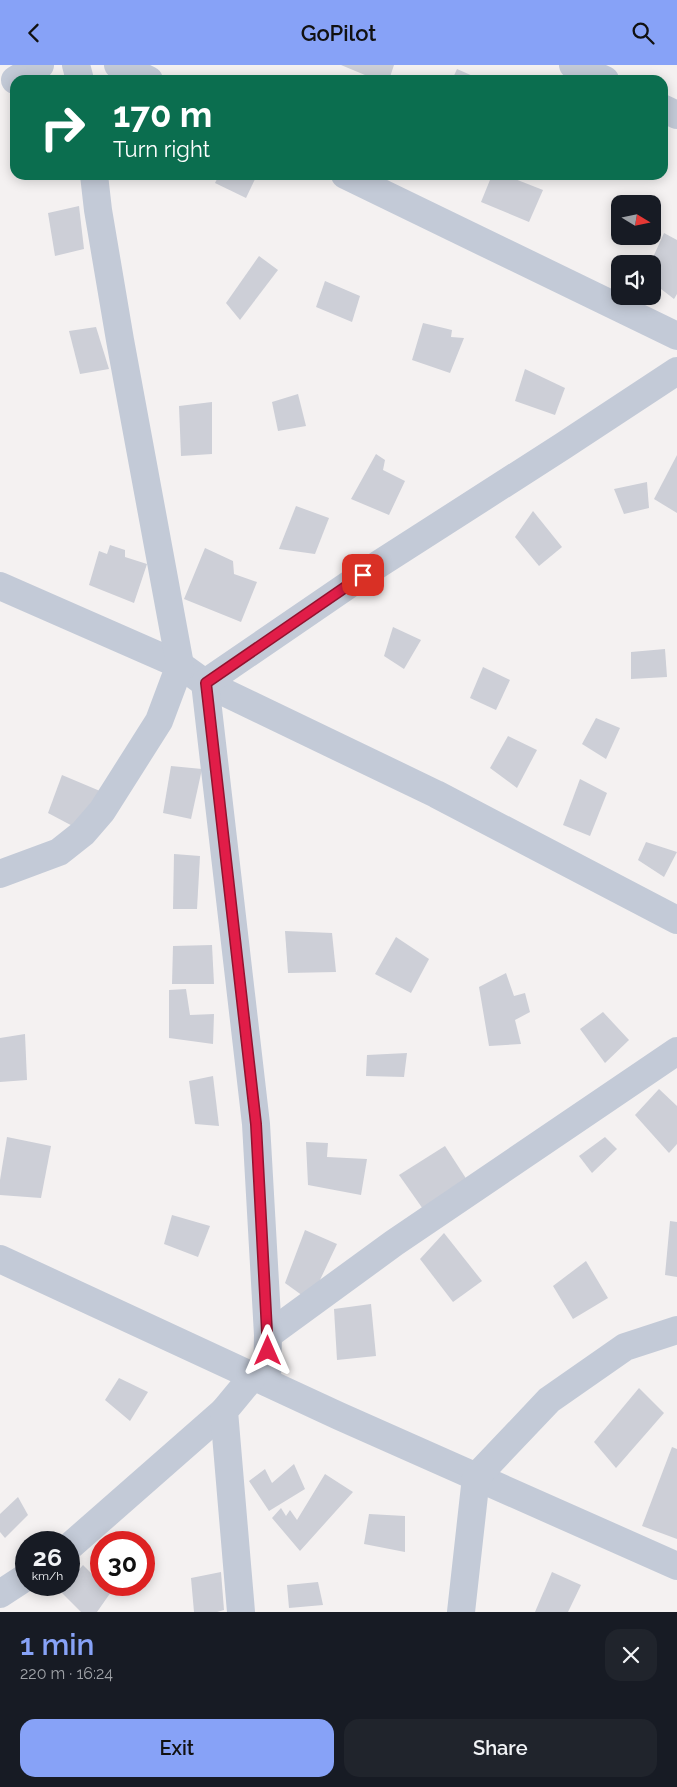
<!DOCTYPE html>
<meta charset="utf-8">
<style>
body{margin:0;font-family:Raleway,sans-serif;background:#20242c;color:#f1f3f6;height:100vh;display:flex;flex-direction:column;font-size:19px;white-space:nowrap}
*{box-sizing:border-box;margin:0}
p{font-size:16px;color:#9ea1a6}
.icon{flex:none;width:28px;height:28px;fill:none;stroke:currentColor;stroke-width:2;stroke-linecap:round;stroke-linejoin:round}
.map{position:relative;height:1547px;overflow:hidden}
.details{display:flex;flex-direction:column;background:#171b24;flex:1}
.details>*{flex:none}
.top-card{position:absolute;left:10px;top:10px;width:658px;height:105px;border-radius:15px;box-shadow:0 2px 12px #0003;background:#0b6e4f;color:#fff;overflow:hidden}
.needle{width:32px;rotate:100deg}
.tools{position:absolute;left:611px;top:130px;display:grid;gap:10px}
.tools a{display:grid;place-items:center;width:50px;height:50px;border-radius:10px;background:#171b24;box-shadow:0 2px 12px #0003;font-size:25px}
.speed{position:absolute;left:15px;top:1466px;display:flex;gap:10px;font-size:25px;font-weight:700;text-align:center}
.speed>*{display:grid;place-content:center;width:65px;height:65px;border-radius:50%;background:#171b24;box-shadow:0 2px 12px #0003;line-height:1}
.speed small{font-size:12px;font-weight:400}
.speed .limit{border:8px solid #d22;background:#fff;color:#111}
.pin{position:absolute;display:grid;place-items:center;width:42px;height:42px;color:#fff;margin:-21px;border-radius:10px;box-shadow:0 2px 8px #0006}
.me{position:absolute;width:55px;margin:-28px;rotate:0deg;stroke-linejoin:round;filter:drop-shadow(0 0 4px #0008)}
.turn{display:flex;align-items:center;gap:18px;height:105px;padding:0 20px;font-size:22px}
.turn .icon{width:65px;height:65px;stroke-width:2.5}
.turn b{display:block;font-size:35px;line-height:42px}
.round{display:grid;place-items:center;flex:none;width:52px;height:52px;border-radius:15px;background:#20242c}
.head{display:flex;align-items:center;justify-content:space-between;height:85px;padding:0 20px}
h1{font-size:30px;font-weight:600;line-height:38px;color:#87a2f7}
.primary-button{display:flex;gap:10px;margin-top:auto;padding:10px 20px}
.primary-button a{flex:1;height:58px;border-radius:15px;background:#87a2f7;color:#111;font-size:20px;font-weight:600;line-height:58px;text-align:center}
.primary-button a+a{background:#20242c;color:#f1f3f6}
header{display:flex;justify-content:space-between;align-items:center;height:65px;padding:0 20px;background:#87a2f7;color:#111;font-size:22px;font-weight:600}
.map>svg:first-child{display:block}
.building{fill:#cdcfd7}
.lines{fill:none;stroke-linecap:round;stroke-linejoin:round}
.minor{stroke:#c3cad7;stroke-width:28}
.route-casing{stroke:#92132f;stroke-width:12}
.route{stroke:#e11d48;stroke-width:9}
</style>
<header><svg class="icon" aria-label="back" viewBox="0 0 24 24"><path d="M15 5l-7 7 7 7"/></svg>GoPilot<svg class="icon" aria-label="search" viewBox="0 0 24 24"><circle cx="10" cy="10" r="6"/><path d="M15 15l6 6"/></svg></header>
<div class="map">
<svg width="677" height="1547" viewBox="0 0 677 1547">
<rect width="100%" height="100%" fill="#f4f1f1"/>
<!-- building -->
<g class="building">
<path d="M341 0H394L389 15H377Z"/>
<path d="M457 4 482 15H452Z"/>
<path d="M219 110H257L246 133 215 118Z"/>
<path d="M492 110H505L543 125 529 157 481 137Z"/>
<path d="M79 141 84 184 55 191 48 148Z"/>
<path d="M664 168 677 175V229L674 234 652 217V199H650Z"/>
<path d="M259 191 278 205 240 255 226 238Z"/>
<path d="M325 216 360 231 352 257 316 242Z"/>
<path d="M423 258 452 265 451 272 464 273 450 308 412 295Z"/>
<path d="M96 262 109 304 80 309 69 266Z"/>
<path d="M525 304 565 323 555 350 515 336Z"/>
<path d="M298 329 306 361 278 366 272 337Z"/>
<path d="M212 337V389L181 391 179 341Z"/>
<path d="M376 389 385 395 383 405 405 416 389 450 351 434Z"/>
<path d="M677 390V448L654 434Z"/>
<path d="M647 417 649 443 624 449 614 424Z"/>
<path d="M296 441 329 453 315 489 279 484Z"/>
<path d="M533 446 562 482 539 501 515 472Z"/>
<path d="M110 480 125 485V492L147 499 134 538 89 520 99 486 107 489Z"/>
<path d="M205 483 233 496 234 509 257 517 241 557 184 534Z"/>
<path d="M393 562 421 575 404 604 384 591Z"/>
<path d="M665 584 667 612 631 614V587Z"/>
<path d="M483 602 510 615 496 645 470 633Z"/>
<path d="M596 653 620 663 606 694 582 679Z"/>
<path d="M508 671 537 685 517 723 490 703Z"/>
<path d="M171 701 202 704 191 754 163 748Z"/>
<path d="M62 710 100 726 82 766 48 748Z"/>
<path d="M580 714 607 728 590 771 563 760Z"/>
<path d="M646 777 677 787 664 812 638 795Z"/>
<path d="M174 789 200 791 197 844H173Z"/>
<path d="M285 866 332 868 336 907 288 908Z"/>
<path d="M396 872 429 894 411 928 375 909Z"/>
<path d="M212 880 214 919H172L173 881Z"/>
<path d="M506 908 514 931 525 928 530 947 515 955 521 979 489 981 479 922Z"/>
<path d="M186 924 190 950 214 949 213 979 169 973V925Z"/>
<path d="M603 947 629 975 605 998 580 964Z"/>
<path d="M25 969 27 1015 0 1017V973Z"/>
<path d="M407 988 404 1012 366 1011 367 990Z"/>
<path d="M213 1011 219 1061 195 1059 189 1016Z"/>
<path d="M659 1024 677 1041V1079L669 1088 635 1050Z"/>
<path d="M7 1072 51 1081 41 1133 0 1130V1115Z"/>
<path d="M605 1072 617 1084 592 1108 579 1091Z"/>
<path d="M306 1077 328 1078 327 1092 367 1094 361 1130 308 1120Z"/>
<path d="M445 1081 467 1115 423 1144 399 1110Z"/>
<path d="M172 1150 210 1161 198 1192 164 1179Z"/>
<path d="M670 1156 677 1157V1212L665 1210Z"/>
<path d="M305 1165 337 1179 310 1236 285 1218Z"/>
<path d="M444 1168 482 1216 453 1237 420 1194Z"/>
<path d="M586 1196 608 1233 573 1254 553 1221Z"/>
<path d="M371 1239 376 1291 337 1295 334 1244Z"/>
<path d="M119 1313 148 1327 130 1356 105 1335Z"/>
<path d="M639 1323 664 1348 616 1403 594 1377Z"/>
<path d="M672 1382 677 1384V1474L642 1461Z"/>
<path d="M294 1399 305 1424 269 1446 249 1416 265 1404 272 1418Z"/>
<path d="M325 1409 353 1427 300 1486 272 1453 281 1443 286 1451 290 1445 297 1455Z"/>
<path d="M18 1432 28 1450 5 1473 0 1467V1449Z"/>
<path d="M369 1449 405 1451V1487L364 1479Z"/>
<path d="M83 1500 101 1518V1520H103L111 1527 97 1547H81L60 1526 65 1520H69V1516Z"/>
<path d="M221 1507 224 1545 217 1547H194L191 1513Z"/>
<path d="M552 1507 581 1520 568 1547H535Z"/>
<path d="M318 1517 323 1540 289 1543 287 1520Z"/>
</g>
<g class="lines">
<!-- minor -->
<g class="minor">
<path d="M76 0 80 15"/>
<path d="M118 0 149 15"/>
<path d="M573 0 605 15"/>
<path d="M15 15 40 0"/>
<path d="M662 43 677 50"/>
<path d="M345 110 677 271"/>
<path d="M0 521 180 600 205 618 436 729 677 855"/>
<path d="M0 809 59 787 83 768 102 746 159 656 180 600 120 275 98 145 94 110"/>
<path d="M0 1194 339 1351 677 1501"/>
<path d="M268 1270 394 1178 677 986"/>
<path d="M267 1317 268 1270 256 1059 205 618 379 499 563 381 677 306"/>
<path d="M69 1482 224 1346"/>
<path d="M0 1529 26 1512"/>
<path d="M241 1547 224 1346 253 1311"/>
<path d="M461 1547 476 1412 549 1335 625 1282 677 1265"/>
</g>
</g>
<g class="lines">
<!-- route casing -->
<g class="route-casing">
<path id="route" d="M268 1286 256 1059 206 618 363 510"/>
</g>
<!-- route -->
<use href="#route" class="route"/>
</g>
</svg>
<div class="tools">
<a><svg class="needle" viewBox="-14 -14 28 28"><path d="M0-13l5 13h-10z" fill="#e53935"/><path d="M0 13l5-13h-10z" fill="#9ea1a6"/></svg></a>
<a><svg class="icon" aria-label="sound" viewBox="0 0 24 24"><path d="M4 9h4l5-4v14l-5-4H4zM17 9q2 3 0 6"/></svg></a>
</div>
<div class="speed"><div>26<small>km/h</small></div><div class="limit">30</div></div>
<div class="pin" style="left:363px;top:510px;background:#d93025"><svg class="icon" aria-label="arrive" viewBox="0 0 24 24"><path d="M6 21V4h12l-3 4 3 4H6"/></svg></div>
<svg class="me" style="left:268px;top:1286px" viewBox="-20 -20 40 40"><path d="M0-17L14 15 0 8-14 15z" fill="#e11d48" stroke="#fff" stroke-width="4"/></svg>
<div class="top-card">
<div class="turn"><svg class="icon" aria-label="right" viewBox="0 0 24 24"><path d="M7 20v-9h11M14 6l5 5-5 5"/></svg><div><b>170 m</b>Turn right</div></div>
</div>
</div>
<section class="details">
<div class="head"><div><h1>1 min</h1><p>220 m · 16:24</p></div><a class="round"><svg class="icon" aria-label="close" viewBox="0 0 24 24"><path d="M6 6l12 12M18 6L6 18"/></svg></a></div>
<div class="primary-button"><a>Exit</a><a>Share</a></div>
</section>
